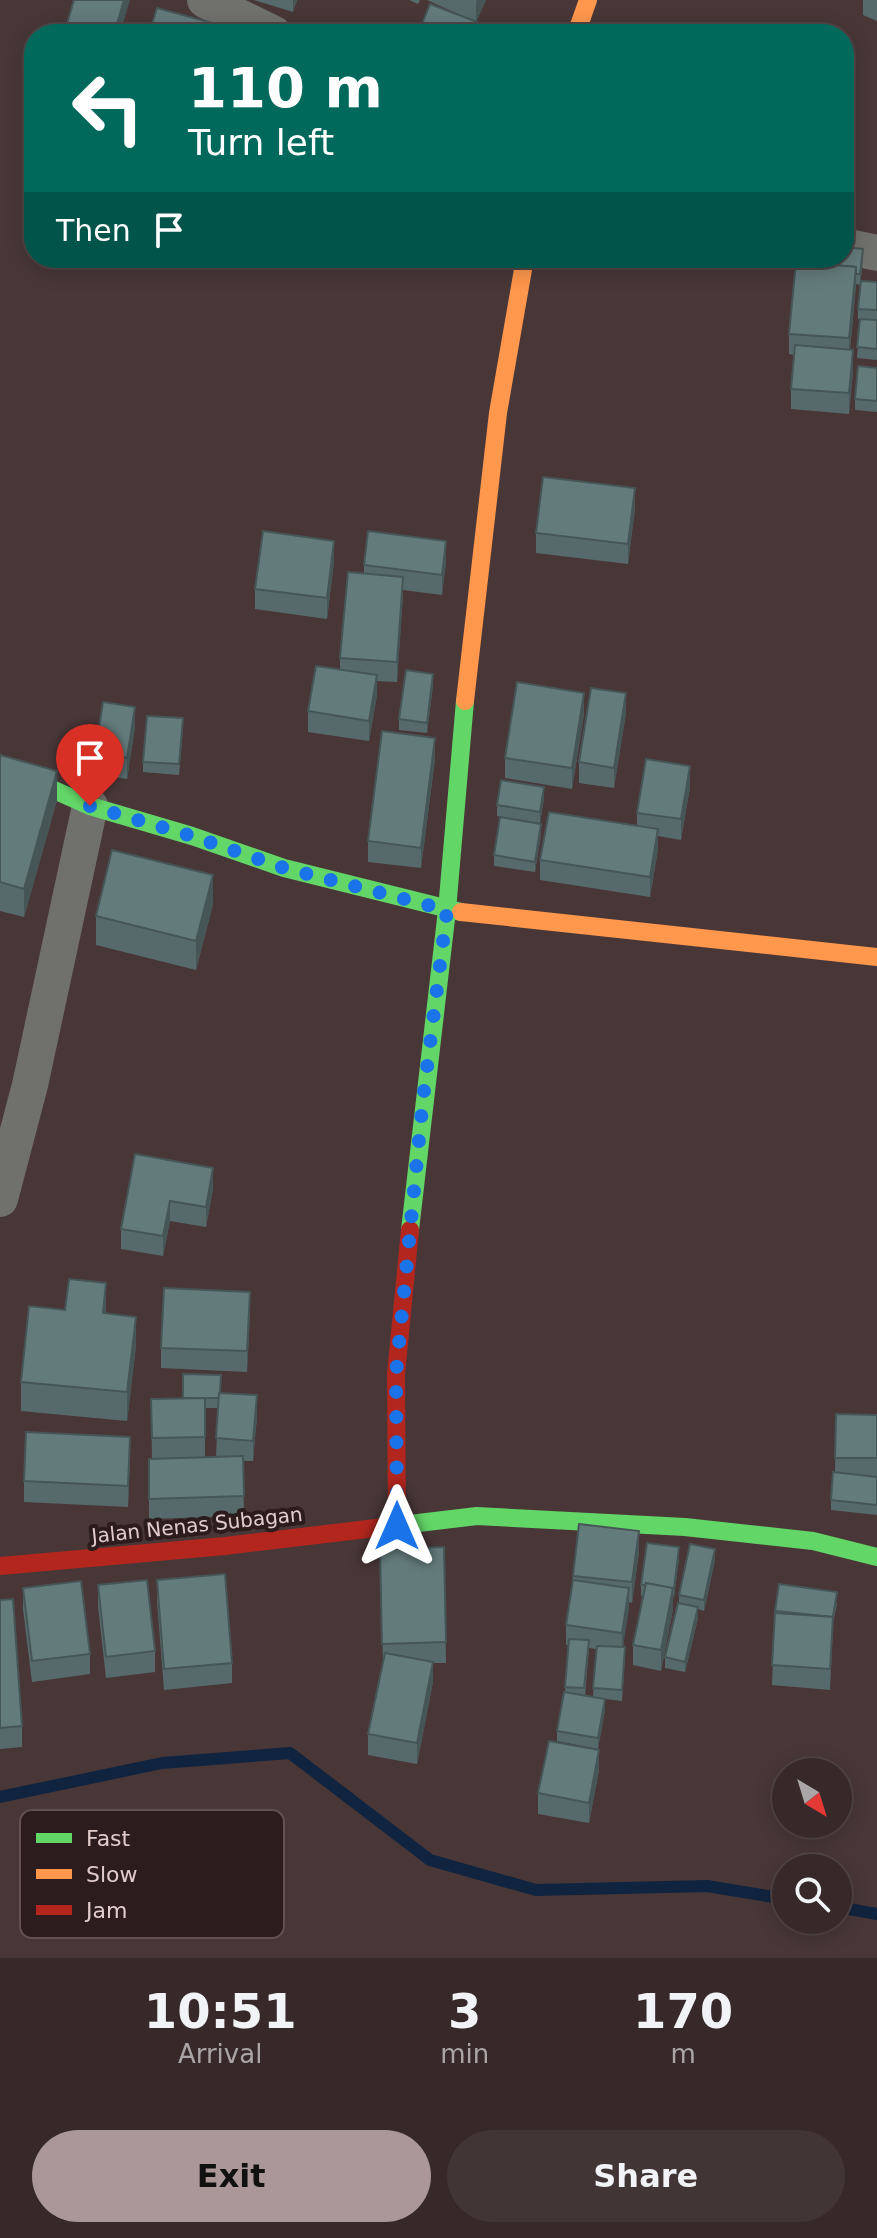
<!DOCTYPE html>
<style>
body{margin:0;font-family:"DejaVu Sans",sans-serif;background:#423536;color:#f1f3f6;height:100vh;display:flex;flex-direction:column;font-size:30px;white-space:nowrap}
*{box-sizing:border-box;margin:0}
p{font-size:26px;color:#aaa6a8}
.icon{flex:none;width:44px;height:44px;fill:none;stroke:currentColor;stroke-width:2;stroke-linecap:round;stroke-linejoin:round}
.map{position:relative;height:1958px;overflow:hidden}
.side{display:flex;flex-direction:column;background:#37292a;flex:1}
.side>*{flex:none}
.banner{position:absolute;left:24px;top:24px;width:830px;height:244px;border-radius:32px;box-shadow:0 4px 20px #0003,0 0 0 2px #514547;background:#00695c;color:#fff;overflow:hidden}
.needle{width:52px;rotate:142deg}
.controls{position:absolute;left:772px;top:1758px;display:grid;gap:16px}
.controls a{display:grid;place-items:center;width:80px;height:80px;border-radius:50%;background:#37292a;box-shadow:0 4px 20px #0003,0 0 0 2px #514547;font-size:40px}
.pin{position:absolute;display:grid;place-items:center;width:68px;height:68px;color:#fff;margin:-82px -34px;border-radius:50% 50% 50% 0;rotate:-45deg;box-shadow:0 0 8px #0007}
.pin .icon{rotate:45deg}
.me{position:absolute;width:88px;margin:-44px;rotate:0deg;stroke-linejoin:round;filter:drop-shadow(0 0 6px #0008)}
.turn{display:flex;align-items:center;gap:28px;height:168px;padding:0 32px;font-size:36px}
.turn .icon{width:104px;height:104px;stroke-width:2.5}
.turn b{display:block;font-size:56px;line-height:68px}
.then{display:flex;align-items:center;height:76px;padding:0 32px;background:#0003;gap:16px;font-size:30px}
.eta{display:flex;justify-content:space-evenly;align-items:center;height:136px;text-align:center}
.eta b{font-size:48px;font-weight:700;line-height:56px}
.button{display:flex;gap:16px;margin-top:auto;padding:16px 32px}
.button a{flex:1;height:92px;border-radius:48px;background:#ac9798;color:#111;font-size:32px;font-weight:700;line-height:92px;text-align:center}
.button a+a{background:#423536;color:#f1f3f6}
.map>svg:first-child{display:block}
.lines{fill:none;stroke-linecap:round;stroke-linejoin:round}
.stream{stroke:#11243f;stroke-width:12}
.street{stroke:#70706d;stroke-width:36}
.fast{stroke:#63d668;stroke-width:18}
.slow{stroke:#ff974d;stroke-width:18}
.jam{stroke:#b3261e;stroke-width:18}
.wall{fill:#566a6b;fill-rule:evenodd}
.shaded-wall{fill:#465657}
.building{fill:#647b7c;stroke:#465657;stroke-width:2}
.route{stroke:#1a73e8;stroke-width:14;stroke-dasharray:0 25.2}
.labels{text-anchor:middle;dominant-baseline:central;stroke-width:8;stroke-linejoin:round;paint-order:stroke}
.street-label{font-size:20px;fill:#e2cbcb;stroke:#2c1c1d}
.key{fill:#2c1c1d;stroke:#635151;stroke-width:2}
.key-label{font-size:22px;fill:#e2cbcb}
</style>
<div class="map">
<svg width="877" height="1958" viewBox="0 0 877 1958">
<rect width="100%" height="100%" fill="#493738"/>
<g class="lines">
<!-- stream -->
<g class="stream">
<path d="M0 1797 162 1763 290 1753 430 1860 536 1890 707 1886 786 1899"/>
<path d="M838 1907 877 1914"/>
</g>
<!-- street -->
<g class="street">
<path d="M205 0 274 34"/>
<path d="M844 246 877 253"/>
<path d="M0 1199 30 1085 90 806"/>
</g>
<!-- fast -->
<g class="fast">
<path d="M0 766 90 806 192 836 284 868 461 912"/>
<path d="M410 1230 447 910 465 701"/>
<path d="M393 1526 477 1516 685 1527 813 1541 877 1557"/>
</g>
<!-- slow -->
<g class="slow">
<path d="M576 34 588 0"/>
<path d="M465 701 498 413 525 258"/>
<path d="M461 912 877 957"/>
</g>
<!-- jam -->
<g class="jam">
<path d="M397 1526 396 1374 410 1230"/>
<path d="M0 1566 225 1546 393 1526"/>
</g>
</g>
<!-- wall -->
<g class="wall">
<path d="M254 0H297L293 12Z"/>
<path d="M409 0H420L418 4Z"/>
<path d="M427 0H486L476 22 485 34 467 18Z"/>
<path d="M863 0H877V21L863 15Z"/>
<path d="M662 258H702L698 270Z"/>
<path d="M863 260 860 285 856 284 850 350 853 371 849 414 791 409V389L794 355 789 354V334L829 265Z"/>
<path d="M877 282V360L857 358 860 319H858V309Z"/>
<path d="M877 368V412L855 410V399Z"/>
<path d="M635 508 628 564 536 553V533Z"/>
<path d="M334 561 327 619 255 609V589Z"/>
<path d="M446 561 442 595 403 590 397 682 377 681V695L369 741 308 732V711L340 669V658L364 573V565Z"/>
<path d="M433 685 427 733 399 730V719Z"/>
<path d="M626 713 614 788 579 783V762Z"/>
<path d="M584 714 572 789 505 778V758Z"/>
<path d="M135 727 127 779 95 774V753Z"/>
<path d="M183 728 179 775 143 772V762Z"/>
<path d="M0 755 57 800 24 917 0 911Z"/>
<path d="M435 759 421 868 368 862V841Z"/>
<path d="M690 787 681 840 658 836V849L650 897 540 880V860L637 826V813Z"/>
<path d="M544 798 540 823 497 816V805Z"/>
<path d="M541 834 535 872 494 866V855Z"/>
<path d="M213 904 196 970 96 945V916Z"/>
<path d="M135 1154 213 1189 206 1227 170 1221 163 1256 121 1249V1229Z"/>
<path d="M250 1312 247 1372 161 1368V1348Z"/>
<path d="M106 1314 136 1346 127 1421 21 1411V1382Z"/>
<path d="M221 1393 257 1416 253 1461H243L244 1516 149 1519V1459H152L151 1399H183ZM205 1408H218L216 1457H205Z"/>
<path d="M836 1414 877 1415V1515L831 1510V1500L835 1472Z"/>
<path d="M130 1458 128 1507 24 1502V1481Z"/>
<path d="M444 1547 446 1663H433V1682L417 1764 368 1755V1734L383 1664 380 1549Z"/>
<path d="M639 1552 632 1603 629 1602 623 1647 625 1658 622 1701 605 1699V1710L598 1749 557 1741V1731L565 1692 568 1645H566V1625L573 1576ZM589 1648 596 1649 593 1697 585 1696Z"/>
<path d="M679 1558 673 1600V1609L661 1671 633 1665V1645L643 1596H641V1585Z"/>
<path d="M715 1560 704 1611 698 1609V1618L685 1672 665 1668V1657L679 1603V1595Z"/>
<path d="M157 1580 232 1663V1683L164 1690 157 1601Z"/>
<path d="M98 1585 155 1651V1672L106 1678 98 1606Z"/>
<path d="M23 1588 90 1654V1674L32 1682 23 1609Z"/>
<path d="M0 1600 22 1726V1747L0 1749Z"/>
<path d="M837 1603 833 1624 830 1690 772 1685 775 1611Z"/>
<path d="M599 1770 589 1823 538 1814V1793Z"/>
</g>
<!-- shaded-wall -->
<g class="shaded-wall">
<path d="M124 0H130L120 34H114Z"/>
<path d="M293 0H297L293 12Z"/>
<path d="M477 0H486L476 22V2Z"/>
<path d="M863 249V260L860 285V274Z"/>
<path d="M698 258H702L698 270Z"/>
<path d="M856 267V288L849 359V338Z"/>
<path d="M853 350V371L849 414V393Z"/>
<path d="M635 488V508L628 564V544Z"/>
<path d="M334 541V561L327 619V598Z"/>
<path d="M446 541V561L442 595V575Z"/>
<path d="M403 577V597L397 682V662Z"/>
<path d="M433 674V685L427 733V723Z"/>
<path d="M377 675V695L369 741V721Z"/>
<path d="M584 693V714L572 789V768Z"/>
<path d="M626 693V713L614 788V768Z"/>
<path d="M135 707V727L127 779V758Z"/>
<path d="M435 738V759L421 868V848Z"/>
<path d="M690 766V787L681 840V819Z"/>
<path d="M57 771V800L24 917V889Z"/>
<path d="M544 787V798L540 823V812Z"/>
<path d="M541 824V834L535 872V862Z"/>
<path d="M658 829V849L650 897V877Z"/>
<path d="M213 875V904L196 970V941Z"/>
<path d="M213 1168V1189L206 1227V1207Z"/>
<path d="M170 1201V1221L163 1256V1236Z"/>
<path d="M106 1283V1312L103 1342V1313Z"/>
<path d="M250 1292V1312L247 1372V1351Z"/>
<path d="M136 1317V1346L127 1421V1392Z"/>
<path d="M257 1395V1416L253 1461V1441Z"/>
<path d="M130 1437V1458L128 1507V1486Z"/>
<path d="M639 1531V1552L632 1603V1582Z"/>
<path d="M679 1547V1558L674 1600V1589Z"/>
<path d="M715 1549V1560L704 1611V1600Z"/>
<path d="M629 1588V1609L622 1653V1633Z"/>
<path d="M673 1588V1609L661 1671V1650Z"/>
<path d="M698 1607V1618L685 1672V1662Z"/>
<path d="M433 1662V1682L417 1764V1743Z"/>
<path d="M605 1699V1710L598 1749V1738Z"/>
<path d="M599 1750V1770L589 1823V1803Z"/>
</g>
<!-- building -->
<g class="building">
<path d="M74 0H124L114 34H64Z"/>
<path d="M430 4 485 25 482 34H418Z"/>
<path d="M157 8 216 24 213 34H149Z"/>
<path d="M844 247 863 249 860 274H856V267L829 265 830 258H844Z"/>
<path d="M796 262 856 267 849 338 789 334Z"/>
<path d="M861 281 877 282V310L858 309Z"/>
<path d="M860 319 877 320V349L857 347Z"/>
<path d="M795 345 853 350 849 393 791 389Z"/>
<path d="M858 366 877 368V401L855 399Z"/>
<path d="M543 477 635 488 628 544 536 533Z"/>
<path d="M263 531 334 541 327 598 255 589Z"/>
<path d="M368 531 446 541 442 575 364 565Z"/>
<path d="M348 572 403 577 397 662 340 658Z"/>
<path d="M316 666 377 675 369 721 308 711Z"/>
<path d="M406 670 433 674 427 723 399 719Z"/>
<path d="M517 682 584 693 572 768 505 758Z"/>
<path d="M591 688 626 693 614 768 579 762Z"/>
<path d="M103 702 135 707 127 758 95 753Z"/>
<path d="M147 716 183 718 179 764 143 762Z"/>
<path d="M382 731 435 738 421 848 368 841Z"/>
<path d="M0 755 57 771 24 889 0 882Z"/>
<path d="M646 759 690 766 681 819 637 813Z"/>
<path d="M501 780 544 787 540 812 497 805Z"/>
<path d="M549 812 658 829 650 877 540 860Z"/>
<path d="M500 817 541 824 535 862 494 855Z"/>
<path d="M112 850 213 875 196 941 96 916Z"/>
<path d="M135 1154 213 1168 206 1207 170 1201 163 1236 121 1229Z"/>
<path d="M69 1279 106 1283 103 1313 136 1317 127 1392 21 1382 29 1306 65 1310Z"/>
<path d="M164 1288 250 1292 247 1351 161 1348Z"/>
<path d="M183 1374 221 1375 220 1393H219V1398H183Z"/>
<path d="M219 1393 257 1395 253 1441 216 1438Z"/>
<path d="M205 1398V1437L152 1438 151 1399Z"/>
<path d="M836 1414 877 1415V1458H835Z"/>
<path d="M26 1432 130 1437 128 1486 24 1481Z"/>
<path d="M243 1456 244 1496 149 1499V1459Z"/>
<path d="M833 1472 877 1477V1505L831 1500Z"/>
<path d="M579 1524 639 1531 632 1582 573 1576Z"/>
<path d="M647 1543 679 1547 674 1589 646 1583 645 1585H641Z"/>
<path d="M690 1544 715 1549 704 1600 679 1595Z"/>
<path d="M444 1547 446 1642 382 1644 380 1549Z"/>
<path d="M225 1574 232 1663 164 1669 157 1580Z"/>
<path d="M147 1580 155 1651 106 1657 98 1585Z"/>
<path d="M573 1580 629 1588 622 1633 566 1625Z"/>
<path d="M81 1581 90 1654 32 1661 23 1588Z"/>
<path d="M646 1583 673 1588 661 1650 633 1645Z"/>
<path d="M779 1584 837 1592 833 1617 775 1611Z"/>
<path d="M13 1599 22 1726 0 1728V1600Z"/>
<path d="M678 1603 698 1607 685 1662 665 1657Z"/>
<path d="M775 1613 833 1617 830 1669 772 1665Z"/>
<path d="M569 1639 589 1640 584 1688 565 1687Z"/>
<path d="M597 1646 625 1647 622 1690 593 1688Z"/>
<path d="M385 1653 433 1662 417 1743 368 1734Z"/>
<path d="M564 1692 605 1699 598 1738 557 1731Z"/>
<path d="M549 1741 599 1750 589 1803 538 1793Z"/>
</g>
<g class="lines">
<!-- route -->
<path class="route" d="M90 806 192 836 284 868 447 910 423 1099 396 1374 397 1526"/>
</g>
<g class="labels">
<!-- street labels -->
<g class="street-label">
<text transform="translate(197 1525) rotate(-6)">Jalan Nenas Subagan</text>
</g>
</g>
<!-- legend -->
<rect x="20" y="1810" width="264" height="128" rx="12" class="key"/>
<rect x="36" y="1833" width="36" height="10" fill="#63d668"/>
<rect x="36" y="1869" width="36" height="10" fill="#ff974d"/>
<rect x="36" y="1905" width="36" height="10" fill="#b3261e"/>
<g class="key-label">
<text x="86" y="1846">Fast</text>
<text x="86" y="1882">Slow</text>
<text x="86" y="1918">Jam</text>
</g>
</svg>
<div class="controls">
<a><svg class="needle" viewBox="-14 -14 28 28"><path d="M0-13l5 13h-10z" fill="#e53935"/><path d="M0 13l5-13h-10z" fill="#aaa6a8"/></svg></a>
<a><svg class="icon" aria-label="search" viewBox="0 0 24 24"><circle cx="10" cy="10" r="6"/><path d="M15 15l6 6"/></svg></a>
</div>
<div class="pin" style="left:90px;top:806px;background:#d93025"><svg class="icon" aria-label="arrive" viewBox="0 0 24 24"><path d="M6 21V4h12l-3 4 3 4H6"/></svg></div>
<svg class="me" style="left:397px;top:1526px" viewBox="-20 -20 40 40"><path d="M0-17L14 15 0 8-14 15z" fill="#1a73e8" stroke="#fff" stroke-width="4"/></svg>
<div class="banner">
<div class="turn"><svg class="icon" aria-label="left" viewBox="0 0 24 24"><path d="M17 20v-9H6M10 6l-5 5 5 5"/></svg><div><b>110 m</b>Turn left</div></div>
<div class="then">Then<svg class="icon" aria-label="arrive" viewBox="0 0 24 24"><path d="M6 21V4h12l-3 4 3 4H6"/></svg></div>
</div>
</div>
<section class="side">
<div class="eta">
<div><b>10:51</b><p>Arrival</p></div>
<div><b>3</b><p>min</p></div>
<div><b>170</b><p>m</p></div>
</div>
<div class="button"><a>Exit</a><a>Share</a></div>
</section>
